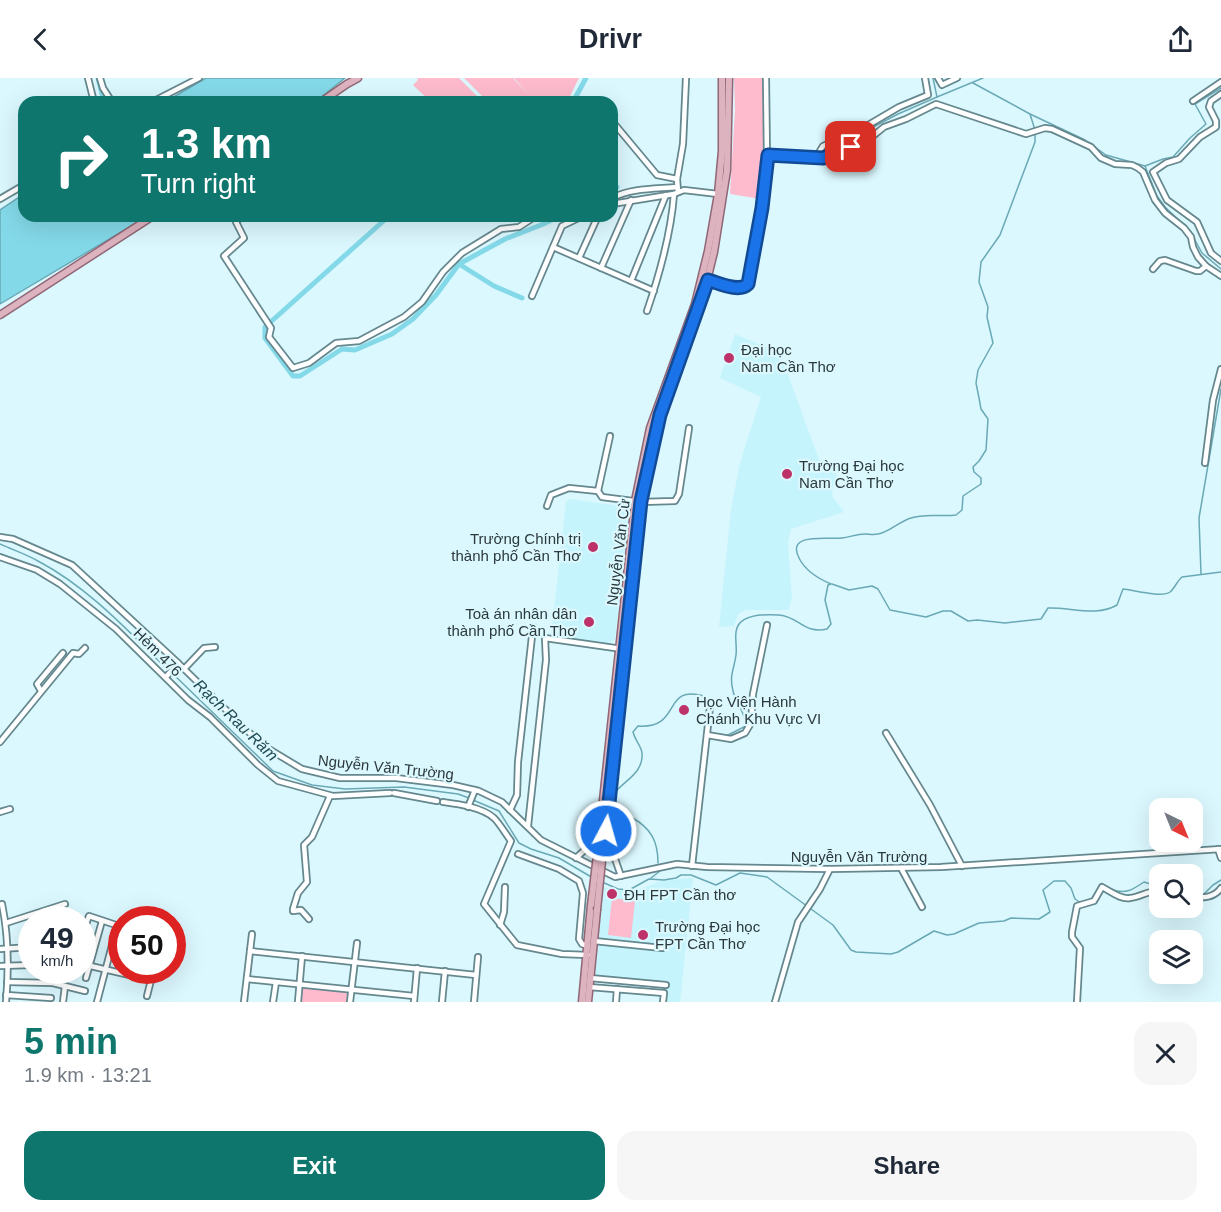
<!DOCTYPE html>
<meta charset="utf-8">
<style>
body{margin:0;font-family:Arial,sans-serif;background:#f6f6f7;color:#1f2937;height:100vh;display:flex;flex-direction:column;font-size:22px;white-space:nowrap}
*{box-sizing:border-box;margin:0}
p{font-size:20px;color:#747a83}
.icon{flex:none;width:33px;height:33px;fill:none;stroke:currentColor;stroke-width:2;stroke-linecap:round;stroke-linejoin:round}
.map{position:relative;height:924px;overflow:hidden}
.side{display:flex;flex-direction:column;background:#fff;flex:1}
.side>*{flex:none}
.banner{position:absolute;left:18px;top:18px;width:600px;height:126px;border-radius:18px;box-shadow:0 6px 24px #0002;background:#0f766e;color:#fff;overflow:hidden}
.needle{width:39px;rotate:137deg}
.controls{position:absolute;left:1149px;top:720px;display:grid;gap:12px}
.controls a{display:grid;place-items:center;width:54px;height:54px;border-radius:12px;background:#fff;box-shadow:0 6px 24px #0002;font-size:30px}
.speed{position:absolute;left:18px;top:828px;display:flex;gap:12px;font-size:30px;font-weight:700;text-align:center}
.speed>*{display:grid;place-content:center;width:78px;height:78px;border-radius:50%;background:#fff;box-shadow:0 6px 24px #0002;line-height:1}
.speed small{font-size:15px;font-weight:400}
.speed .limit{border:9px solid #d22;background:#fff;color:#111}
.pin{position:absolute;display:grid;place-items:center;width:51px;height:51px;color:#fff;margin:-26px;border-radius:12px;box-shadow:0 3px 9px #0006}
.me{position:absolute;width:66px;margin:-33px;rotate:6deg;stroke-linejoin:round;filter:drop-shadow(0 0 4px #0008)}
.turn{display:flex;align-items:center;gap:21px;height:126px;padding:0 24px;font-size:27px}
.turn .icon{width:78px;height:78px;stroke-width:2.5}
.turn b{display:block;font-size:42px;line-height:51px}
.round{display:grid;place-items:center;flex:none;width:63px;height:63px;border-radius:18px;background:#f6f6f7}
.head{display:flex;align-items:center;justify-content:space-between;height:102px;padding:0 24px}
h1{font-size:36px;font-weight:700;line-height:45px;color:#0f766e}
.button{display:flex;gap:12px;margin-top:auto;padding:12px 24px}
.button a{flex:1;height:69px;border-radius:18px;background:#0f766e;color:#fff;font-size:24px;font-weight:700;line-height:69px;text-align:center}
.button a+a{background:#f6f6f7;color:#1f2937}
header{display:flex;justify-content:space-between;align-items:center;height:78px;padding:0 24px;background:#fff;font-size:27px;font-weight:700}
.map>svg:first-child{display:block}
.built{fill:#c5f4fd}
.green{fill:#fdbbcd}
.water{fill:#84d9e9;stroke:#69a9b5;stroke-width:1.5}
.lines{fill:none;stroke-linecap:round;stroke-linejoin:round}
.stream{stroke:#69a9b5;stroke-width:1.5}
.canal{stroke:#84d9e9;stroke-width:3}
.river{stroke:#84d9e9;stroke-width:5}
.minor-casing{stroke:#65878e;stroke-width:8}
.major-casing{stroke:#906776;stroke-width:9}
.minor{stroke:#fff;stroke-width:4.5}
.major{stroke:#ddb3bf;stroke-width:6}
.major-bridge-casing{stroke:#906776;stroke-width:9;stroke-linecap:butt}
.major-bridge{stroke:#ddb3bf;stroke-width:6}
.route-casing{stroke:#114b97;stroke-width:15}
.route{stroke:#1a73e8;stroke-width:10}
.poi-dot{fill:#bd3269;stroke:#dbf8fe;stroke-width:2}
.labels{text-anchor:middle;dominant-baseline:central;stroke-width:4.5;stroke-linejoin:round;paint-order:stroke}
.poi-label{font-size:15px;fill:#2b393c;stroke:#dbf8fe;text-anchor:start}
.street-label{font-size:15px;fill:#2b393c;stroke:#dbf8fe}
.water-label{font-size:16px;font-style:italic;fill:#224a51;stroke:#dbf8fe}
</style>
<header><svg class="icon" aria-label="back" viewBox="0 0 24 24"><path d="M15 5l-7 7 7 7"/></svg>Drivr<svg class="icon" aria-label="share" viewBox="0 0 24 24"><path d="M12 15V3M7 8l5-5 5 5M5 13v7h14v-7"/></svg></header>
<div class="map">
<svg width="1221" height="924" viewBox="0 0 1221 924">
<rect width="100%" height="100%" fill="#dbf8fe"/>
<!-- built -->
<g class="built">
<path d="M735 256 780 275 821 387 832 384 839 404 833 407 832 418 844 434 791 451 788 466 792 520 789 532H746L738 536 734 548 719 549 731 431 740 385 761 319 720 300Z"/>
<path d="M569 421 628 429 630 432 615 561 608 567 551 558 566 424Z"/>
<path d="M690 800H693L680 924H663L665 908 594 901 604 809 617 813 633 814 661 803Z"/>
</g>
<!-- green -->
<g class="green">
<path d="M417 0H459L483 24H431L413 7 418 2Z"/>
<path d="M464 0H513L531 19 514 0H579L570 18 564 24H488Z"/>
<path d="M734 0H765V92L761 121 730 116 735 32Z"/>
<path d="M612 820 635 823 631 860 608 857Z"/>
<path d="M302 909 349 914 348 924H300Z"/>
</g>
<!-- water -->
<g class="water">
<path d="M206 0H345L315 24H165Z"/>
<path d="M24 116V138H148L0 226V132Z"/>
</g>
<g class="lines">
<!-- stream -->
<g class="stream">
<path d="M933 0 937 19 983 0"/>
<path d="M973 5 1030 36 1085 62 1106 77 1145 88 1157 118 1165 129 1190 153 1202 175 1221 191"/>
<path d="M824 75 898 36 937 19"/>
<path d="M1145 88 1163 81 1173 79 1190 60 1206 46 1195 26 1221 10"/>
<path d="M0 466C13 472 26 476 38 483 89 510 127 552 168 592"/>
<path d="M1201 496 1199 440 1221 311"/>
<path d="M832 506 849 512 872 508 878 511 890 532 926 539 943 533H951L968 543 977 542 1005 545 1041 541 1048 530C1070 529 1097 539 1117 527L1123 511C1133 512 1162 520 1170 514 1175 510 1177 503 1182 499L1221 494"/>
<path d="M172 595 273 693 312 707 345 711 404 709 458 716 469 720"/>
<path d="M726 658 746 648C746 635 736 626 733 613 729 597 734 592 736 577 737 569 735 562 736 554 738 536 765 536 779 537 800 539 803 556 827 551L831 546 825 522 828 507 831 506C819 501 805 492 799 480 785 453 832 462 842 460 850 459 857 456 865 456 869 456 873 457 878 456 888 455 900 443 911 440 925 435 941 439 956 437L962 432 963 418 981 406V400L974 394 973 389 979 383 986 372 988 341 981 331 979 320 976 305 978 292 993 265 987 239 988 229 979 204 981 184 1000 157 1035 64V52L1030 36"/>
<path d="M612 721C616 705 644 699 642 675 641 667 635 663 633 654L638 648C683 651 661 606 704 618L710 627"/>
<path d="M473 722 499 733 519 765 531 771 559 780 593 800"/>
<path d="M611 726C616 733 623 735 631 739 651 750 658 763 658 785"/>
<path d="M651 800 660 793"/>
<path d="M602 804 618 811 629 812 649 801 664 802 676 800 681 797H691L716 807 740 795 767 799 833 847 851 872 856 874 891 876 898 874 934 853 947 857 954 856 979 845 1004 843 1011 840 1039 841 1050 834 1043 812 1054 803H1065L1071 810 1075 821 1081 825"/>
<path d="M1111 811C1125 817 1132 812 1144 804L1160 809"/>
<path d="M1203 817 1213 807 1221 802"/>
<path d="M1091 822 1098 811"/>
</g>
<!-- canal -->
<path class="canal" d="M97 0 103 24"/>
<!-- river -->
<g class="river">
<path d="M573 24 586 0"/>
<path d="M612 111 617 109"/>
<path d="M389 138 265 249V260L293 298H300L342 271 355 272 392 256 413 241 436 217 459 186 505 161 541 147 560 138"/>
<path d="M459 186 494 208 522 220"/>
</g>
<!-- minor casing -->
<g class="minor-casing">
<g id="minor">
<path d="M88 0 94 24"/>
<path d="M100 0 103 10 112 24"/>
<path d="M938 0 942 7 957 0"/>
<path d="M1221 16 1211 23 1209 29 1216 43V49L1200 59 1179 81 1166 85 1153 94 1167 122 1197 144 1211 175 1221 183"/>
<path d="M1193 23 1221 4"/>
<path d="M152 24 199 0"/>
<path d="M612 43 657 97 677 101 678 114"/>
<path d="M768 77 815 81 827 80 873 58 884 49 906 41 936 26 1026 56 1045 50 1052 51 1091 69 1101 80 1115 86 1132 87 1138 90 1143 94 1155 122 1165 135 1184 150 1191 159 1193 169 1198 179 1206 188"/>
<path d="M815 81 823 68 870 46 899 29 928 17 925 0"/>
<path d="M677 101 683 66 686 0"/>
<path d="M612 120C631 110 655 111 677 109"/>
<path d="M0 121 24 107"/>
<path d="M612 126 674 116 684 112 718 116"/>
<path d="M242 138 236 144 244 160 224 178 271 250 269 259 293 290 309 285 336 265 359 263 404 239 422 224 443 194 462 175 501 151 519 149 536 138"/>
<path d="M553 169 654 213"/>
<path d="M579 180 598 138"/>
<path d="M601 190 631 122"/>
<path d="M1153 191 1160 183 1165 182 1196 193H1200L1206 188 1221 198"/>
<path d="M631 203 666 117"/>
<path d="M708 203 742 210 748 206 750 199 762 130 767 80 766 0"/>
<path d="M532 218 562 148 583 138"/>
<path d="M647 233C660 195 671 156 674 116"/>
<path d="M610 358 598 413 602 419 641 424 675 423 679 416 689 350"/>
<path d="M1205 385 1213 322 1221 291"/>
<path d="M547 428 551 417 569 410 598 413"/>
<path d="M0 459 13 461 72 487 178 585 262 667 302 691 340 700H396L453 707 479 713 502 724 541 762 615 799 677 786 707 789 830 791 941 789 1221 771"/>
<path d="M0 479 37 492 60 506 116 551 188 622 210 639 258 687 278 703 333 718 390 715"/>
<path d="M184 591 204 570 215 569"/>
<path d="M166 599 178 585"/>
<path d="M41 613 37 606 63 575"/>
<path d="M886 655 930 727 962 788"/>
<path d="M707 657 731 661 745 655 751 645 753 616 767 547"/>
<path d="M0 664 73 575 79 576 85 570"/>
<path d="M394 715 437 723"/>
<path d="M443 724C458 726 482 729 494 740 500 746 505 755 511 763L484 826 517 867 562 876 588 877"/>
<path d="M468 729 475 712"/>
<path d="M510 732 517 717 518 684 533 549"/>
<path d="M608 732 616 742 614 778 621 798"/>
<path d="M0 734 10 731"/>
<path d="M528 748 546 582 545 560 622 571"/>
<path d="M1218 771 1221 780"/>
<path d="M518 776 559 791 579 803 583 815 579 861 582 866 588 868"/>
<path d="M576 780 588 769 595 737 603 731"/>
<path d="M692 788 710 629"/>
<path d="M901 790 922 829"/>
<path d="M1192 819C1203 820 1214 820 1221 810"/>
<path d="M2 826C9 860 9 890 6 924"/>
<path d="M309 841 301 832 293 833V831L298 815 307 804 304 767 312 759 330 718"/>
<path d="M6 845 65 826"/>
<path d="M500 847 504 834 505 809"/>
<path d="M82 857 89 838 122 849"/>
<path d="M594 863 662 870"/>
<path d="M82 867H85L82 878"/>
<path d="M0 871 32 869"/>
<path d="M250 873 476 897"/>
<path d="M82 886 151 902 153 892"/>
<path d="M0 888 32 887"/>
<path d="M86 900 102 843"/>
<path d="M590 900 666 907"/>
<path d="M247 901 414 918"/>
<path d="M7 904 53 905 85 913"/>
<path d="M589 909 664 915 663 924"/>
<path d="M6 917 51 920"/>
<path d="M147 918 151 902"/>
<path d="M63 924 65 908"/>
<path d="M97 924 117 848"/>
<path d="M244 924 252 856"/>
<path d="M273 924 276 904"/>
<path d="M298 924 302 878"/>
<path d="M350 924 357 865"/>
<path d="M414 924 417 890"/>
<path d="M442 924 445 893"/>
<path d="M474 924 478 879"/>
<path d="M616 924 617 911"/>
<path d="M775 924 798 844 820 811 830 791"/>
<path d="M1077 924 1080 870 1072 859V854L1077 828 1094 823 1102 809C1110 813 1121 822 1130 820 1141 819 1148 812 1160 813"/>
</g>
</g>
<!-- major casing -->
<g class="major-casing">
<g id="major">
<path d="M321 24 347 6 358 0"/>
<path d="M0 237 153 138"/>
<path d="M598 769 635 423 650 350 695 226 708 173 718 116 722 73V0"/>
<path d="M603 773 641 424 656 351 701 227 714 174 727 92 729 0"/>
<path d="M582 924 591 827"/>
<path d="M588 924 597 832"/>
</g>
</g>
<!-- minor -->
<use href="#minor" class="minor"/>
<!-- major -->
<use href="#major" class="major"/>
<!-- major-bridge casing -->
<g class="major-bridge-casing">
<g id="major-bridge">
<path d="M591 827 598 769"/>
<path d="M597 832 603 773"/>
</g>
</g>
<!-- major-bridge -->
<use href="#major-bridge" class="major-bridge"/>
</g>
<g class="lines">
<!-- route casing -->
<g class="route-casing">
<path id="route" d="M606 753 641 423 660 337 708 202C719 205 739 215 748 206L762 130 768 77 823 80 851 69"/>
</g>
<!-- route -->
<use href="#route" class="route"/>
</g>
<!-- markers -->
<g class="poi-dot">
<circle cx="729" cy="280" r="6"/>
<circle cx="787" cy="396" r="6"/>
<circle cx="593" cy="469" r="6"/>
<circle cx="589" cy="544" r="6"/>
<circle cx="684" cy="632" r="6"/>
<circle cx="612" cy="816" r="6"/>
<circle cx="643" cy="857" r="6"/>
</g>
<g class="labels">
<!-- poi labels -->
<g class="poi-label">
<text x="741" y="271">Đại học<tspan x="741" dy="17">Nam Cần Thơ</tspan></text>
<text x="799" y="387">Trường Đại học<tspan x="799" dy="17">Nam Cần Thơ</tspan></text>
<text x="581" y="460" text-anchor="end">Trường Chính trị<tspan x="581" dy="17">thành phố Cần Thơ</tspan></text>
<text x="577" y="535" text-anchor="end">Toà án nhân dân<tspan x="577" dy="17">thành phố Cần Thơ</tspan></text>
<text x="696" y="623">Học Viện Hành<tspan x="696" dy="17">Chánh Khu Vực VI</tspan></text>
<text x="624" y="816">ĐH FPT Cần thơ</text>
<text x="655" y="848">Trường Đại học<tspan x="655" dy="17">FPT Cần Thơ</tspan></text>
</g>
<!-- street labels -->
<g class="street-label">
<text transform="translate(618 474) rotate(-83)">Nguyễn Văn Cừ</text>
<text transform="translate(158 574) rotate(45)">Hẻm 476</text>
<text transform="translate(386 689) rotate(6)">Nguyễn Văn Trường</text>
<text x="859" y="778">Nguyễn Văn Trường</text>
</g>
<!-- water labels -->
<g class="water-label">
<text transform="translate(236 642) rotate(44)">Rạch Rau Răm</text>
</g>
</g>
</svg>
<div class="controls">
<a><svg class="needle" viewBox="-14 -14 28 28"><path d="M0-13l5 13h-10z" fill="#e53935"/><path d="M0 13l5-13h-10z" fill="#747a83"/></svg></a>
<a><svg class="icon" aria-label="search" viewBox="0 0 24 24"><circle cx="10" cy="10" r="6"/><path d="M15 15l6 6"/></svg></a>
<a><svg class="icon" aria-label="layers" viewBox="0 0 24 24"><path d="M12 4l9 5-9 5-9-5zM3 14l9 5 9-5"/></svg></a>
</div>
<div class="speed"><div>49<small>km/h</small></div><div class="limit">50</div></div>
<div class="pin" style="left:851px;top:69px;background:#d93025"><svg class="icon" aria-label="arrive" viewBox="0 0 24 24"><path d="M6 21V4h12l-3 4 3 4H6"/></svg></div>
<svg class="me" style="left:606px;top:753px" viewBox="-20 -20 40 40"><circle r="17" fill="#1a73e8" stroke="#fff" stroke-width="3"/><path d="M0-11L8 9 0 5-8 9z" fill="#fff"/></svg>
<div class="banner">
<div class="turn"><svg class="icon" aria-label="right" viewBox="0 0 24 24"><path d="M7 20v-9h11M14 6l5 5-5 5"/></svg><div><b>1.3 km</b>Turn right</div></div>
</div>
</div>
<section class="side">
<div class="head"><div><h1>5 min</h1><p>1.9 km · 13:21</p></div><a class="round"><svg class="icon" aria-label="close" viewBox="0 0 24 24"><path d="M6 6l12 12M18 6L6 18"/></svg></a></div>
<div class="button"><a>Exit</a><a>Share</a></div>
</section>
